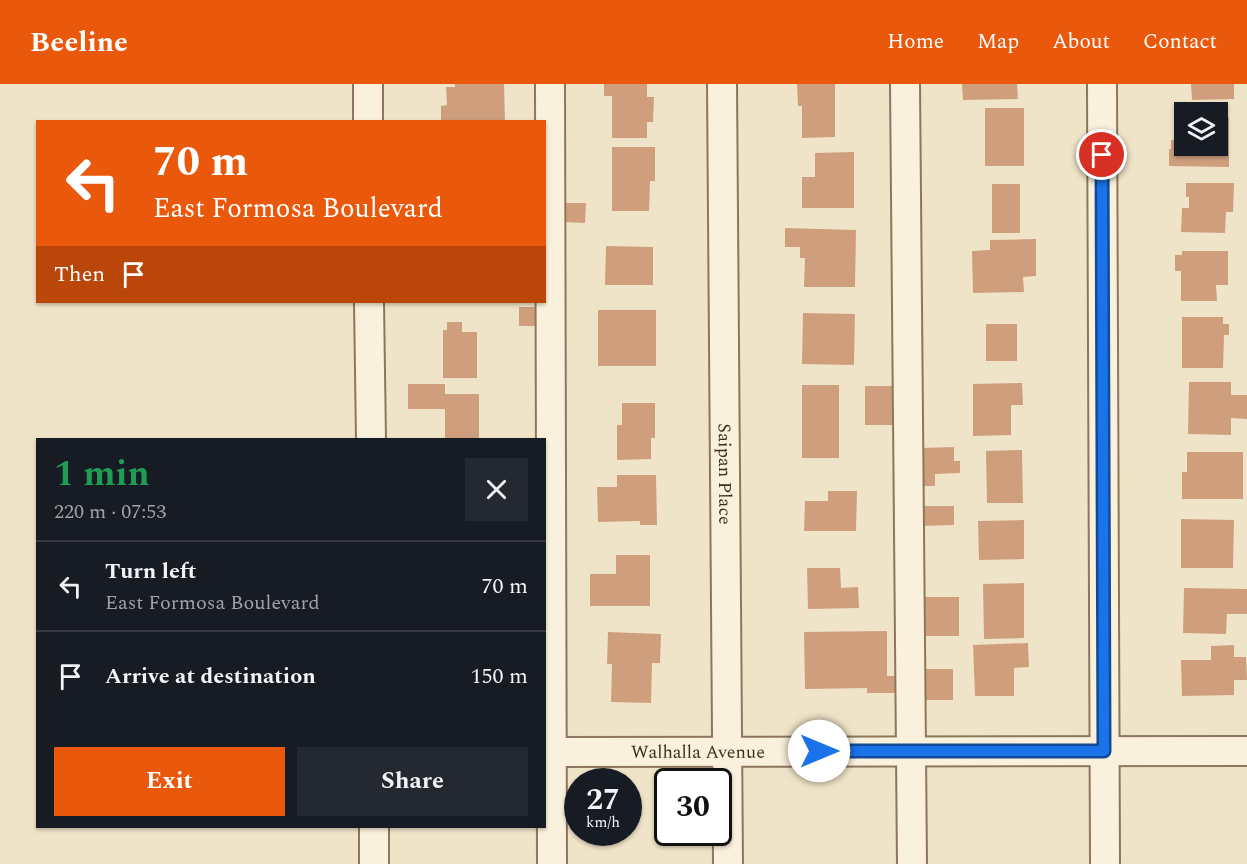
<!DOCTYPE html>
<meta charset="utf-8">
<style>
body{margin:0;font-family:Spectral,serif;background:#242831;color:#f1f3f6;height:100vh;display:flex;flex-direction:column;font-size:22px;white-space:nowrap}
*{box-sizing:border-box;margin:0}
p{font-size:20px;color:#9ea1a6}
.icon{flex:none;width:33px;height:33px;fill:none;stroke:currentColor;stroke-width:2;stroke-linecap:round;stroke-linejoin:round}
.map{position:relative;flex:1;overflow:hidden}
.details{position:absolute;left:36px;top:354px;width:510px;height:390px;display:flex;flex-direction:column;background:#171b24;border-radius:0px;box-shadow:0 2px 4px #0004}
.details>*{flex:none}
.hud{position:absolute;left:36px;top:36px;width:510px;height:183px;border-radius:0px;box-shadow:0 2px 4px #0004;background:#ea580c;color:#fff;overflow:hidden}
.fabs{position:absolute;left:1174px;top:18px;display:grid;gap:12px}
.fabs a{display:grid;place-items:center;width:54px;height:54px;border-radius:0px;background:#171b24;box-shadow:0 2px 4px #0004;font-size:30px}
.speed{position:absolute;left:564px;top:684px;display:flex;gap:12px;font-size:30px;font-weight:700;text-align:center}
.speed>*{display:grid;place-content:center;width:78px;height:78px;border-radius:50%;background:#171b24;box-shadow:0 2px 4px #0004;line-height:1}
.speed small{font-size:15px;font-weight:400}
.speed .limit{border:3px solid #111;border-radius:9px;background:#fff;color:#111}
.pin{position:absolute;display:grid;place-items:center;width:51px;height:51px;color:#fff;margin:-26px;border:3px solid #fff;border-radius:50%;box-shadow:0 2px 6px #0007}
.me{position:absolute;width:66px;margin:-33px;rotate:90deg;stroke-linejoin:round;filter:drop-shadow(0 0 4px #0008)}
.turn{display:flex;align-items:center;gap:21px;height:126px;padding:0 18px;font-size:27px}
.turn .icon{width:78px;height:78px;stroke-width:2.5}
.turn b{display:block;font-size:42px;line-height:51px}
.then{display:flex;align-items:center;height:57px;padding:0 18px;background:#0003;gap:12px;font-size:22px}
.round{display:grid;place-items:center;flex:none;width:63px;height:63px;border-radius:0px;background:#242831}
.headline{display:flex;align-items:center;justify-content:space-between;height:102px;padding:0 18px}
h1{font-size:36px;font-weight:700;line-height:45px;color:#1e9e55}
.button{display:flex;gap:12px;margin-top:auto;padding:12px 18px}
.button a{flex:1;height:69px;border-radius:0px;background:#ea580c;color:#fff;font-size:24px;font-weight:700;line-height:69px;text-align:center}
.button a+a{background:#242831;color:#f1f3f6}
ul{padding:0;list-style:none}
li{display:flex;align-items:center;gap:18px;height:90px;padding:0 18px;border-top:2px solid #363941}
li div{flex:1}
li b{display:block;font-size:22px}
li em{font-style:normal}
header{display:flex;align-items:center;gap:36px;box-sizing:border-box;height:84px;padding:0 30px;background:#ea580c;color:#fff}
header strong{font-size:28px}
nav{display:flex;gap:33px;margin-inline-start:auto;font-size:21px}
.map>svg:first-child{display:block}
.building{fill:#cf9f7d}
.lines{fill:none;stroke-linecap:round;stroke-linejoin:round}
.minor-casing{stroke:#8d765c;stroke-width:32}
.minor{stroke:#faf1dc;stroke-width:28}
.route-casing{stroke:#114b97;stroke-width:15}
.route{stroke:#1a73e8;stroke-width:10}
.labels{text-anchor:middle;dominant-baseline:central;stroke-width:6;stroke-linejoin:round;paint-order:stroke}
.street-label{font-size:18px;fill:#3d2e20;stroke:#f7eed8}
</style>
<header>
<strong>Beeline</strong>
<nav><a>Home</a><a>Map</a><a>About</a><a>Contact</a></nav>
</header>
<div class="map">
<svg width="1247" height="780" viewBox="0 0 1247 780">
<rect width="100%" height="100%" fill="#f0e4c8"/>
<!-- building -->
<g class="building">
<path d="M455 0H504L505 38H441V22L447 21 446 3H455Z"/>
<path d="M604 0H647V13H654L653 38H647V54H612V12H604Z"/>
<path d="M797 0H835V53L802 54V22H798Z"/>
<path d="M962 0H1017L1018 15 963 16Z"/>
<path d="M1191 0H1234V15L1192 16Z"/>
<rect x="985" y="24" width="39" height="58"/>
<path d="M1218 33 1229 34V83L1169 82V65H1171V56H1178V41H1185V62H1218Z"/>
<path d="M612 63H655V97H650L649 127H612Z"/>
<path d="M854 68V124H802V93H815V69Z"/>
<path d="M1186 99H1234L1233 128H1226L1225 149 1181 148 1182 124H1189V113H1186Z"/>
<rect x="992" y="100" width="28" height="49"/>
<path d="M562 119H586L585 139 562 138Z"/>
<path d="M785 144 856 146 855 203H804L805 174H800V163H785Z"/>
<path d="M1036 155V192L1023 193 1024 208 973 209 972 167 990 166V156Z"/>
<path d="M606 162 653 163V201H605Z"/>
<path d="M1182 167H1228V201H1216L1217 217H1181V187H1175V171H1182Z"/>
<rect x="519" y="223" width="19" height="19"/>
<rect x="598" y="226" width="58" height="56"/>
<path d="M803 229 855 230 854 281 802 280Z"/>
<path d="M1182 233H1223V240H1229V251H1224L1223 284H1182Z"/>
<path d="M447 238H462V248H477V294H443V246H447Z"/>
<rect x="986" y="240" width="31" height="37"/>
<path d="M1189 298H1231V311H1247V335L1231 334V351L1188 350Z"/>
<path d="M1022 299 1023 321H1011V351L973 352V300Z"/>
<path d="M408 300H445V310H479V356H445V325H408Z"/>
<rect x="802" y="301" width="37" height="73"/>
<rect x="865" y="302" width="29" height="39"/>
<path d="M622 319H655V354H651V375L617 376V341H622Z"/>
<path d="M954 363V377H960V389L935 390V402H916L921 364Z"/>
<path d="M1022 366 1023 419H987L986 367Z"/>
<path d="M1187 368H1243V415H1182V388H1187Z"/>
<path d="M617 391H656L657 441H640V437L598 438 597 403H617Z"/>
<path d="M828 407H857L856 447H804L805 417H828Z"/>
<path d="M917 422H954V441L918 442Z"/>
<path d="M1181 435 1234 436 1233 484H1181Z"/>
<path d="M1024 436V475L979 476 978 437Z"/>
<path d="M616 471H650V522H590V490H616Z"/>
<path d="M807 484H840L841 504 858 503 859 524 808 525Z"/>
<path d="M1024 499V554L984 555 983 500Z"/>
<path d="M1184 504 1247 505V530H1227L1226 550 1183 549Z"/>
<rect x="921" y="513" width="38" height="39"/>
<path d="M887 547V592H898V609H867V604L805 605 804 548Z"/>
<path d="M608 548 661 550 660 579H652L651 619 611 618 612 580H607Z"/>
<path d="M1028 559 1029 583 1014 584V612H975L973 561Z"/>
<path d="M1234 561V573H1246L1247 596H1234V611L1182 612 1181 576H1211V562Z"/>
<rect x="924" y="585" width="29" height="31"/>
</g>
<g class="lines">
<!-- minor casing -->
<g class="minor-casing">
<g id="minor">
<path d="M368 0V38"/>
<path d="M550 0 552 780"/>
<path id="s1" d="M722 0 728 780"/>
<path d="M905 0 912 780"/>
<path d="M1102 0 1105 780"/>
<path d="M369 218 371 356"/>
<path id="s2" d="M544 668 1247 667"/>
<path d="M374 742V780"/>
</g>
</g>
<!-- minor -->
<use href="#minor" class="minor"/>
</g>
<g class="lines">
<!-- route casing -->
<g class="route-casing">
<path id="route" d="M819 667H1104L1102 71"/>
</g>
<!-- route -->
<use href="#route" class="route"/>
</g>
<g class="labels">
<!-- street labels -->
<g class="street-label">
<text stroke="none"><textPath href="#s1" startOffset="390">Saipan Place</textPath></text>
<text stroke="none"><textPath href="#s2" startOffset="154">Walhalla Avenue</textPath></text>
</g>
</g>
</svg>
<div class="fabs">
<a><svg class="icon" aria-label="layers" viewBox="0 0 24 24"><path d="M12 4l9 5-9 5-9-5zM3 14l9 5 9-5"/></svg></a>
</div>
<div class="speed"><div>27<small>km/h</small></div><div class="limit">30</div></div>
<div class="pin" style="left:1102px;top:71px;background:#d93025"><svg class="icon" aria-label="arrive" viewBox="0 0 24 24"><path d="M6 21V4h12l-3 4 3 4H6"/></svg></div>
<svg class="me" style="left:819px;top:667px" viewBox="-20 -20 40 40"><circle r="19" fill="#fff"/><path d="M0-13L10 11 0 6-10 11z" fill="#1a73e8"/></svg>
<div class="hud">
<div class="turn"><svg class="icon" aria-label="left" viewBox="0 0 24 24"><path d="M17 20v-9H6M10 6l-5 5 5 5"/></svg><div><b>70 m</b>East Formosa Boulevard</div></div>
<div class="then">Then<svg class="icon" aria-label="arrive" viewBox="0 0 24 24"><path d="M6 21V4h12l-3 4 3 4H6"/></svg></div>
</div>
<section class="details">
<div class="headline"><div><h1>1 min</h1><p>220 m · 07:53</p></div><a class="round"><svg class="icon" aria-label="close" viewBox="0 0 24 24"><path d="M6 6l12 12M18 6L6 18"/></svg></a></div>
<ul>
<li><svg class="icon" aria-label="left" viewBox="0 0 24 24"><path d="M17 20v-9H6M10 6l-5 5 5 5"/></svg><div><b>Turn left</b><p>East Formosa Boulevard</p></div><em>70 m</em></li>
<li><svg class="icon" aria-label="arrive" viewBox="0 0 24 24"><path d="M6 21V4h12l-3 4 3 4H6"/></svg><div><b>Arrive at destination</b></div><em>150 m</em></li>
</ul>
<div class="button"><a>Exit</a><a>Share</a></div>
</section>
</div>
